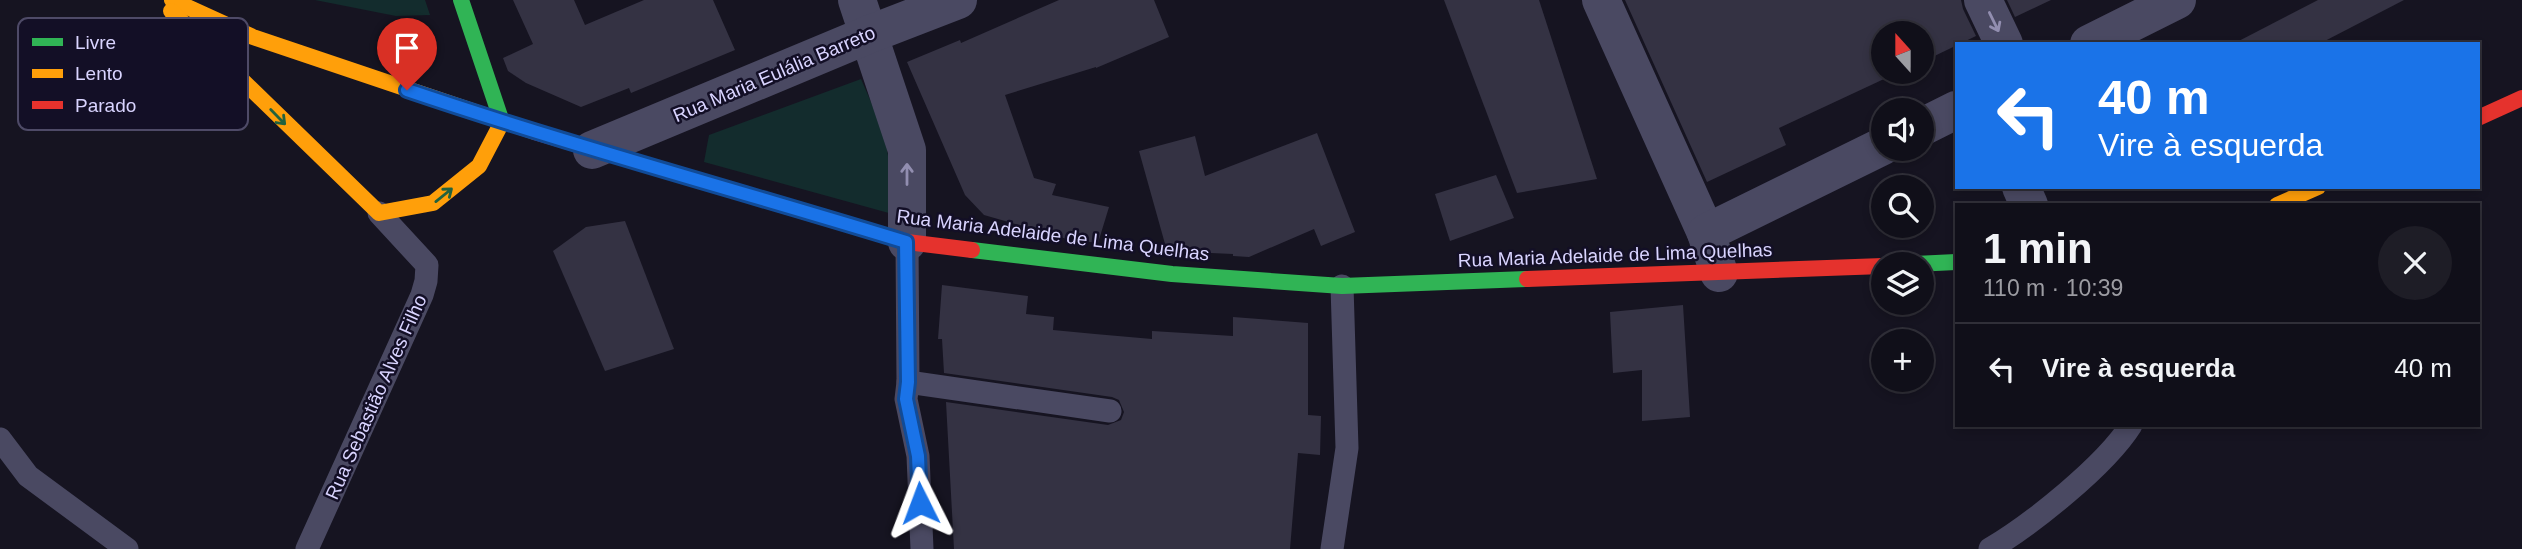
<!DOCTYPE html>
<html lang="pt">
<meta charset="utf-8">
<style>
body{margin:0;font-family:Arial,sans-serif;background:#1e1d26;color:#f1f3f6;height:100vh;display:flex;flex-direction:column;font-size:26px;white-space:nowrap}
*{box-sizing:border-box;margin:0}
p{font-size:23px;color:#9c9ca2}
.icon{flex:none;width:38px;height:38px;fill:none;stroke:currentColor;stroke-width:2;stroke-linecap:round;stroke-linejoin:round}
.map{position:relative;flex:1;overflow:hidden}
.side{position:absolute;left:1955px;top:203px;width:525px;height:224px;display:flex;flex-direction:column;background:#100f19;border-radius:0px;box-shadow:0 4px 10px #0003,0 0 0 2px #302f38}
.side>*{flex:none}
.hud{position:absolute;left:1955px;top:42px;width:525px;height:147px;border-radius:0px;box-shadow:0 4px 10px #0003,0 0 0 2px #302f38;background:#1a73e8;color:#fff;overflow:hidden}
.needle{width:46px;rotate:339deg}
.tools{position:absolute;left:1871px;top:21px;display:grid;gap:14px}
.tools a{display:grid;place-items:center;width:63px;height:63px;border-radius:50%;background:#100f19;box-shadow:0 4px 10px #0003,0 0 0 2px #302f38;font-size:35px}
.pin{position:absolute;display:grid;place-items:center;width:60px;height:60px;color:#fff;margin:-72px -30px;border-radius:50% 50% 50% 0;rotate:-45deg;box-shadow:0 0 7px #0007}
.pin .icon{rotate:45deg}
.me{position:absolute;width:77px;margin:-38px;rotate:357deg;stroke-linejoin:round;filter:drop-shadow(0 0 5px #0008)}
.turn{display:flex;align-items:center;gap:24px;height:147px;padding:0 28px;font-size:32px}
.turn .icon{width:91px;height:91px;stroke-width:2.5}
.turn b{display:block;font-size:49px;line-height:60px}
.round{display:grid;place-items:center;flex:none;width:74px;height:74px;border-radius:37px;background:#1e1d26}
.summary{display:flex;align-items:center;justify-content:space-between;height:119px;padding:0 28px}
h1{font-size:42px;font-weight:700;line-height:52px}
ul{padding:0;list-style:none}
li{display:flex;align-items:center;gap:21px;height:91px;padding:0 28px;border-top:2px solid #302f38}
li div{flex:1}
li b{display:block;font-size:26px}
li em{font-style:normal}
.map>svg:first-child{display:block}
.green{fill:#132c2d}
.building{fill:#343243}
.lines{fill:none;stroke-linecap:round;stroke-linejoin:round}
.lane{stroke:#4a4962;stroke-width:23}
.street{stroke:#4a4962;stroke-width:38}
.fast{stroke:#30b455;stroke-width:16}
.slow{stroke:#ff9f0a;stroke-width:16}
.jam{stroke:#e5322d;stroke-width:16}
.oneway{stroke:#928eb0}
.oneway2{stroke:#22623e}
.route-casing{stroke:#114b97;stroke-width:18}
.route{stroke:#1a73e8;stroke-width:12}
.labels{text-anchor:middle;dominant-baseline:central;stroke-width:5;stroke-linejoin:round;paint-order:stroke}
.street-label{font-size:19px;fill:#d9d4ff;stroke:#130f26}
.key{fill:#130f26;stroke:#4e4a67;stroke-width:2}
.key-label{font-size:19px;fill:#d9d4ff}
</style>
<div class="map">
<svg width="2522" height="549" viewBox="0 0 2522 549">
<rect width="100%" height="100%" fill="#161421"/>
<!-- green -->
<g class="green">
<path d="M315 0H425L430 15 396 16Z"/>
<path d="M861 79 885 134 896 215 704 162 709 135Z"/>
</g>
<!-- building -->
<g class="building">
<path d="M513 0H574L585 25 644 0H713L735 50 631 93 629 88 581 107 526 83 508 71 503 58 533 44Z"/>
<path d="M1059 0H1154L1169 37 1096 68V67L1005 95 1034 178 1056 184 1052 195 1109 207 1098 243 1067 239 984 215 965 195 907 62 960 40 961 43Z"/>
<path d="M1444 0H1539L1597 179 1517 193Z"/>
<path d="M1625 0H1961L1963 9 1976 36 1922 62V33H1883V72H1899L1779 128 1786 145 1707 182Z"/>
<path d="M2007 0H2051L2015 17Z"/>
<path d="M2318 0H2404L2319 44H2233Z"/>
<path d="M1317 133 1355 232 1321 246 1314 229 1249 257 1233 256V254L1167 251 1139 151 1195 136 1205 176Z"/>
<path d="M1496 175 1514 218 1450 241 1435 194Z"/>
<path d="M625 221 674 349 605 371 553 251 586 227Z"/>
<path d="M942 285 1028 296 1026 314 1054 317 1053 330 1095 334 1152 339V331L1233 336V317L1308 323V415L1321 416 1320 455 1298 453 1290 549H954L946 402 1108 425 1121 420 1124 412 1119 400 1112 397 944 373 942 339H938Z"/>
<path d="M1683 305 1690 417 1642 421V370L1613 373 1610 312Z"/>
</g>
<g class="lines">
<!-- lane -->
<g class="lane">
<path d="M907 242 908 382 906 399 918 456 922 549"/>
<path d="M908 382 1110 411"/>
<path d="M0 439 28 476 127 549"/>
<path d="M307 549 422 295 426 281 427 265 379 213"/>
<path d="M1332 549 1347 448 1342 286"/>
<path d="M1990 549C2032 524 2105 466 2131 425"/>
</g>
<!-- street -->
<g class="street">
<path d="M857 0 907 150V242"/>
<path d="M1601 0 1706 233 1719 273"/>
<path d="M1983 0 2004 44"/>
<path d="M2089 44 2177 0"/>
<path d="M1922 127 1956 110"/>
<path d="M592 150 870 34 958 0"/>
<path d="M2021 187 2029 205"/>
<path d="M1706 233 1883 146"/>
</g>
<!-- fast -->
<g class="fast">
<path d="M461 0 502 122"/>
<path d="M972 250 1172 274 1342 286 1527 279"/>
<path d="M1915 264 1956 262"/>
</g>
<!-- slow -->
<g class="slow">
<path d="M172 0 253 37 535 132"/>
<path d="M171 11 379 213 433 203 479 166 502 122"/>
<path d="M2277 205 2318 187"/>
</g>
<!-- jam -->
<g class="jam">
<path d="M2478 118 2522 98"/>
<path d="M535 132 907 242 972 250"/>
<path d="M1527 279 1883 266"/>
</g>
</g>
<!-- one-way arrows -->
<defs><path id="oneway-shaft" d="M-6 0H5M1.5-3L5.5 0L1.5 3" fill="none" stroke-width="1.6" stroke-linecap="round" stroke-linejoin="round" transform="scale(1.75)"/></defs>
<g class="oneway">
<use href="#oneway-shaft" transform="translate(1994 22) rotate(64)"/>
<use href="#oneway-shaft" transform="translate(907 174) rotate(-90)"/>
</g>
<g class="oneway2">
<use href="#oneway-shaft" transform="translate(278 117) rotate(46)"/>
<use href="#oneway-shaft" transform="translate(444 195) rotate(-39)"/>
</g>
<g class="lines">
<!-- route casing -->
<g class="route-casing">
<path id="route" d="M407 90C572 146 740 191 906 242L908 382 906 399 918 456 920 503"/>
</g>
<!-- route -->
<use href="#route" class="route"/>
</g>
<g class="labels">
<!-- street labels -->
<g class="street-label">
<text transform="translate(774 74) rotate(-23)">Rua Maria Eulália Barreto</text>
<text transform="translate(1053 235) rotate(7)">Rua Maria Adelaide de Lima Quelhas</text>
<text transform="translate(1615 255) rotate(-2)">Rua Maria Adelaide de Lima Quelhas</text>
<text transform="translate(376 397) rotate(-66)">Rua Sebastião Alves Filho</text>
</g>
</g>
<!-- legend -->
<rect x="18" y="18" width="230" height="112" rx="10" class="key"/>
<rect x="32" y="38" width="31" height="8" fill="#30b455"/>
<rect x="32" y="69" width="31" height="9" fill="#ff9f0a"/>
<rect x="32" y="101" width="31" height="8" fill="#e5322d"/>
<g class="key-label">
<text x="75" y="49">Livre</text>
<text x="75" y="80">Lento</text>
<text x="75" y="112">Parado</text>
</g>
</svg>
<div class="tools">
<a><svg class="needle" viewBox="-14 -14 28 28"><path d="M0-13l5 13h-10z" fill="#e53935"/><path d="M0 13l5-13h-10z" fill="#9c9ca2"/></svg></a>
<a><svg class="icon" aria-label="sound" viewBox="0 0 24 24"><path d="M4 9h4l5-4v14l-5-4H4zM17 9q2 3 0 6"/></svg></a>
<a><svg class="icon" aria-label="search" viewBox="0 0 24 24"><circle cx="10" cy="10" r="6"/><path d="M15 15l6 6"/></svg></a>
<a><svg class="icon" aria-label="layers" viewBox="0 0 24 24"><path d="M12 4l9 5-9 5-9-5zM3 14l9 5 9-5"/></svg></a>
<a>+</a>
</div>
<div class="pin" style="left:407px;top:90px;background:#d93025"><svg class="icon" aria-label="arrive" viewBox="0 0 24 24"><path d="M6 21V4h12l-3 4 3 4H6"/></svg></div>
<svg class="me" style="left:920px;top:503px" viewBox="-20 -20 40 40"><path d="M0-17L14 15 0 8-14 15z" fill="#1a73e8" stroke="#fff" stroke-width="4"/></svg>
<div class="hud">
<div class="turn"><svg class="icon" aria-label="left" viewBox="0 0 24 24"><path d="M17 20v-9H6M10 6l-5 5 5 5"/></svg><div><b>40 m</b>Vire à esquerda</div></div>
</div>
<section class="side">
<div class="summary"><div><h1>1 min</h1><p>110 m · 10:39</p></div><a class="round"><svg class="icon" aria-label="close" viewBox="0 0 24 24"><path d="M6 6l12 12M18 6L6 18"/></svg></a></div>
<ul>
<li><svg class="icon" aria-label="left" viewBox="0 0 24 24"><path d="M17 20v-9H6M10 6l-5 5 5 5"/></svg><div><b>Vire à esquerda</b></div><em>40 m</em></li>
</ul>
</section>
</div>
